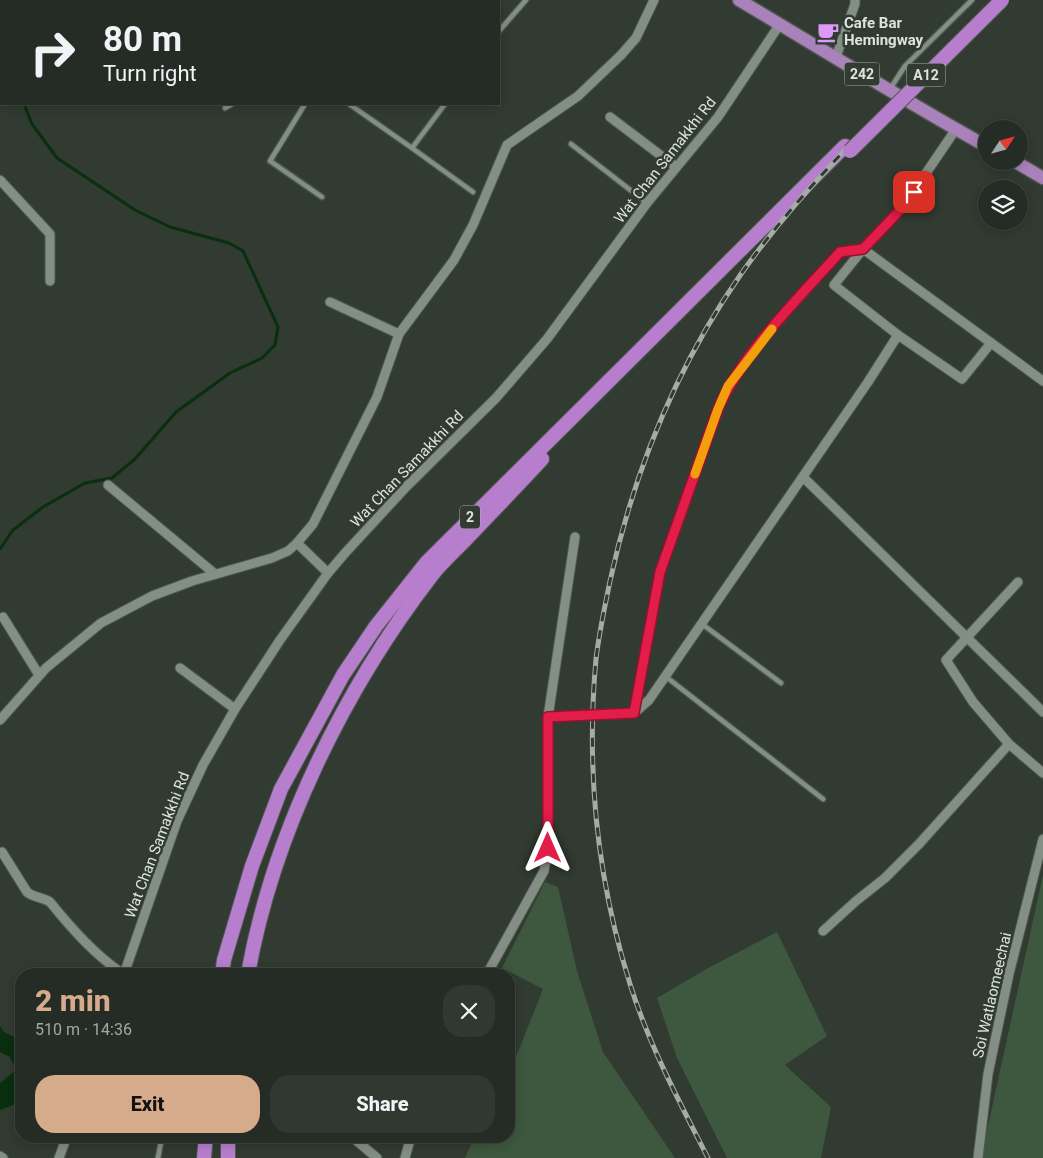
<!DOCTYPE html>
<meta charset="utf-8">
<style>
body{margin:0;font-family:Roboto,sans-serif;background:#313832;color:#f1f3f6;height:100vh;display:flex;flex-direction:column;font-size:19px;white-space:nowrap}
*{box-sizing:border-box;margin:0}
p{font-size:16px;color:#a3a7a7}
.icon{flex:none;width:28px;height:28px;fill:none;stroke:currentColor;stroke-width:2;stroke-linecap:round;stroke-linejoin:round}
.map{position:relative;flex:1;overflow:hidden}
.panel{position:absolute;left:15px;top:968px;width:500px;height:175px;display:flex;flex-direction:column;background:#252c25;border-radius:20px;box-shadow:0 2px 12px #0003,0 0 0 1px #424842}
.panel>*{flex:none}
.banner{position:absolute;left:0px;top:0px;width:500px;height:105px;box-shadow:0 2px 12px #0003,0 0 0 1px #424842;background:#252c25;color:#f1f3f6;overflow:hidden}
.needle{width:32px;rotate:54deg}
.fabs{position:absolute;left:978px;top:120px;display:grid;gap:10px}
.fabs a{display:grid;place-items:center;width:50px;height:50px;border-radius:50%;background:#252c25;box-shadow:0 2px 12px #0003,0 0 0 1px #424842;font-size:25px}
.pin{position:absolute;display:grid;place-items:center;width:42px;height:42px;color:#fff;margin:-21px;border-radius:10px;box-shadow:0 2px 8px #0006}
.me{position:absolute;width:55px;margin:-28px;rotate:0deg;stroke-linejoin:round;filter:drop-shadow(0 0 4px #0008)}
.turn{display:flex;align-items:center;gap:18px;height:105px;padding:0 20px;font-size:22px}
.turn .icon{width:65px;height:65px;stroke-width:2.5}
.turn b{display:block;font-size:35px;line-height:42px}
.round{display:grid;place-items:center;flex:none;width:52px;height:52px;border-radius:20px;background:#313832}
.head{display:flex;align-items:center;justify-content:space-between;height:85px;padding:0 20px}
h1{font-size:30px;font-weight:800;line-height:38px;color:#d6ab8b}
.primary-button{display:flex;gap:10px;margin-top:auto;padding:10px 20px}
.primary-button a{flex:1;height:58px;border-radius:20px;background:#d6ab8b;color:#111;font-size:20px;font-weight:800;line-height:58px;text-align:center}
.primary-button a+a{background:#313832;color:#f1f3f6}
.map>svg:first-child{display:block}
.green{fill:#3d583e}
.water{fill:#092f0f}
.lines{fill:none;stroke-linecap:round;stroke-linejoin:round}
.stream{stroke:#092f0f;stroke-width:3}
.service-casing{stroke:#505850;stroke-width:7}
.minor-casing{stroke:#505850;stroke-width:11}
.primary-casing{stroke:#505850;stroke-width:15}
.trunk-casing{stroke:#505850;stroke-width:16}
.service{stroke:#838f84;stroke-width:4.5}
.minor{stroke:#838f84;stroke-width:9}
.primary{stroke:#aa82bb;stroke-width:12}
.trunk{stroke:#b77ece;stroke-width:14}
.rail-casing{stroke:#a5aca5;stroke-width:5}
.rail{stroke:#313b31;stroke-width:3;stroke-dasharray:9;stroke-linecap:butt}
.trunk-bridge-casing{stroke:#505850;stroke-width:16;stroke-linecap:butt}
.trunk-bridge{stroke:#b77ece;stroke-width:14}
.route-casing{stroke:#92132f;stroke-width:12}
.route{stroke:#e11d48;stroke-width:9}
.slow{stroke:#f59e0b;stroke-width:9}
.labels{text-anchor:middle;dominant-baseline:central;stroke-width:5;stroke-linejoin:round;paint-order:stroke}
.shield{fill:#313b31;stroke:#a9b1a9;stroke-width:1}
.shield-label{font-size:14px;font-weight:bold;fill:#dde3dd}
.poi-label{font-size:15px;font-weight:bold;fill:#dde3dd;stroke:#313b31;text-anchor:start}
.street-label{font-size:15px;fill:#dde3dd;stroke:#313b31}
</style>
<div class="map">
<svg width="1043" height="1158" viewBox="0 0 1043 1158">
<rect width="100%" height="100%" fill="#313b31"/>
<!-- green -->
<g class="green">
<path d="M1043 875V1158H983L984 1144Z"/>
<path d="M545 882 558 887 577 971 603 1052 675 1158H465L475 1136H509V1070L518 1052 543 989 502 968Z"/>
<path d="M777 932 827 1036 785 1065 831 1107 821 1158H727L677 1058 657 998 710 967Z"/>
</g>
<!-- water -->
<path class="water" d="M0 1026 4 1032 21 1040V1102L0 1110V1083L16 1070 10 1057 0 1052Z"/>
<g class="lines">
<!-- stream -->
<g class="stream">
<path d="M100 1 102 0"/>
<path d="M0 549 13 530 43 507 85 483 112 478 135 459 176 412 230 373 262 358 275 345 278 327 243 251 229 243 170 227 135 210 57 158 32 124 24 104"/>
</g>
<!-- service casing -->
<g class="service-casing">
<g id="service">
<path d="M237 0 238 1"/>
<path d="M293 0 294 1"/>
<path d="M458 0 460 1"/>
<path d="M140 1 141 0"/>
<path d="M283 1 284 0"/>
<path d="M324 1 325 0"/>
<path d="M499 31 526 0"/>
<path d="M890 89 905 66 972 0"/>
<path d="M305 104 270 161 322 197"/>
<path d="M349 104 412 148 445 104"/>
<path d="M225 108 232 104"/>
<path d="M571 144 647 203"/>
<path d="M412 148 473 192"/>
<path d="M702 624 781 683"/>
<path d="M665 676 823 799"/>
<path d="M158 1158 162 1136"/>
</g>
</g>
<!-- minor casing -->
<g class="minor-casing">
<g id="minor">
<path d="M39 1 40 0"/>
<path d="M0 25 1 26"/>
<path d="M0 54 1 53"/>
<path d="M836 57 855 4V0"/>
<path d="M610 117 676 167"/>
<path d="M0 180 50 234V281"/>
<path d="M330 302 399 334"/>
<path d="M898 335 962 379 991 343"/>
<path d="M803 477 1043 712"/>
<path d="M108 485 215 574"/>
<path d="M297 543 328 573"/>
<path d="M1018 582 946 660 973 702 1009 744 1043 773"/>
<path d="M3 617 39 675"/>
<path d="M180 668 235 709"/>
<path d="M634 713 660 573 718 409C743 353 799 299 840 252L863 249 903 207 956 129"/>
<path d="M548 717 634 713 649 700 868 382 898 335 834 285 863 249 1043 381"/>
<path d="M0 720 46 668 101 623 152 596 192 581 272 558 288 551 297 543 313 524 377 397 399 334 454 260 473 225 507 145 578 96 621 55 636 38 654 0"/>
<path d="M2 852 27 892C34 898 43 897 50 902 72 929 94 954 123 974"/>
<path d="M823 931 856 901 885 878 919 844 1009 744"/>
<path d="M124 974 177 821 203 765 235 709 280 640 328 573 346 552 406 487 496 398 547 339 647 203 718 117 780 24"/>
<path d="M487 974 544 871 548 848V717L575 537"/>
<path d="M351 1136 377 1158"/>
<path d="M0 1156 3 1158"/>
<path d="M59 1158 67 1136"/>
<path d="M405 1158 411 1136"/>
<path d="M978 1158 988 1074 1009 974 1043 839"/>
</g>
</g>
<!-- primary casing -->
<g class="primary-casing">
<g id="primary">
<path d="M739 0C822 49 903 100 986 146"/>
<path d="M1014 161 1043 178"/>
</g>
</g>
<!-- trunk casing -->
<g class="trunk-casing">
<g id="trunk">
<path d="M222 974 224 960 252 866 281 789 343 675 376 626 426 563 845 146"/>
<path d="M248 974C273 833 345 688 432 575 443 561 457 549 469 536 493 511 518 485 542 459"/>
<path d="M204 1158 206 1136"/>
<path d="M228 1158V1136"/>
</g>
</g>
<!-- service -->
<use href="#service" class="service"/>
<!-- minor -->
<use href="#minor" class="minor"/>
<!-- primary -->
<use href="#primary" class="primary"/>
<!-- trunk -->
<use href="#trunk" class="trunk"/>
<!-- rail casing -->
<g class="rail-casing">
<path id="rail" d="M708 1158C679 1101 649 1045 630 984 597 879 586 768 596 659 599 633 605 606 610 581 634 471 677 366 741 274 813 172 909 87 997 0"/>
</g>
<!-- rail -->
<use href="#rail" class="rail"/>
<!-- trunk-bridge casing -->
<g class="trunk-bridge-casing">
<path id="trunk-bridge" d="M850 151 1002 0"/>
</g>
<!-- trunk-bridge -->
<use href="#trunk-bridge" class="trunk-bridge"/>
</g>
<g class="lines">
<!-- route casing -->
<g class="route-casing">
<path id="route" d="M548 848V717L634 713 660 572 718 409C742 353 799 298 840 252L863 249 903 207 914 192"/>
</g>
<!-- route -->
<use href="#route" class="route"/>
<!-- slow -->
<path class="slow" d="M695 474 718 409 728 386 772 329"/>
</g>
<!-- icons -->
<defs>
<g id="cafe-bare" transform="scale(1.725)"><path d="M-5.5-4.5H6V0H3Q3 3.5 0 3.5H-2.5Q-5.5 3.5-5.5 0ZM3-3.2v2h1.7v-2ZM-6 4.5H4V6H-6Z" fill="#dc99f5" stroke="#313b31" stroke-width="2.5" paint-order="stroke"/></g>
</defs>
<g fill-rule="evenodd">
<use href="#cafe-bare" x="828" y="32"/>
</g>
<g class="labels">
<!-- shield labels -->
<g class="shield">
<rect x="844.5" y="62.5" width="35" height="23" rx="4"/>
<rect x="907" y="63.5" width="38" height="23" rx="4"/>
<rect x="460" y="505.5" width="20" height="23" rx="4"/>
</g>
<g class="shield-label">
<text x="862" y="74">242</text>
<text x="926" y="75">A12</text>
<text x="470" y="517">2</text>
</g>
<!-- poi labels -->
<g class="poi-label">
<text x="844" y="23">Cafe Bar<tspan x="844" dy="17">Hemingway</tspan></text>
</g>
<!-- street labels -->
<g class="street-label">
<text transform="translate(665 160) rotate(-52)">Wat Chan Samakkhi Rd</text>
<text transform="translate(407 469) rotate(-46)">Wat Chan Samakkhi Rd</text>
<text transform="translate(157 845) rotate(-69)">Wat Chan Samakkhi Rd</text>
<text transform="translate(992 995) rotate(-77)">Soi Watlaomeechai</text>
</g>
</g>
</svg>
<div class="fabs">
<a><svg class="needle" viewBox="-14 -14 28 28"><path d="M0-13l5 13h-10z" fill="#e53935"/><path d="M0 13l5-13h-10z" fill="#a3a7a7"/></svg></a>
<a><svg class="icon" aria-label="layers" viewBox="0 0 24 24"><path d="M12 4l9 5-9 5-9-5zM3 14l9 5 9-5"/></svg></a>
</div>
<div class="pin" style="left:914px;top:192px;background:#d93025"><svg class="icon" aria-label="arrive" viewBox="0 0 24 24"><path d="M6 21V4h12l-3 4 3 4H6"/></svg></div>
<svg class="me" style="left:548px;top:848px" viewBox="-20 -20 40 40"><path d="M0-17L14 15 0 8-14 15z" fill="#e11d48" stroke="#fff" stroke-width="4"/></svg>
<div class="banner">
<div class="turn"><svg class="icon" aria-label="right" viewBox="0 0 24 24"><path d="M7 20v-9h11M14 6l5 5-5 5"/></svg><div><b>80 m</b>Turn right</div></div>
</div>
<section class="panel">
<div class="head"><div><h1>2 min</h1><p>510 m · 14:36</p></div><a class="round"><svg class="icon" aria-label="close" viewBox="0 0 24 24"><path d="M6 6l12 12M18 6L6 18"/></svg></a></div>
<div class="primary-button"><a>Exit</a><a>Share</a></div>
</section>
</div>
